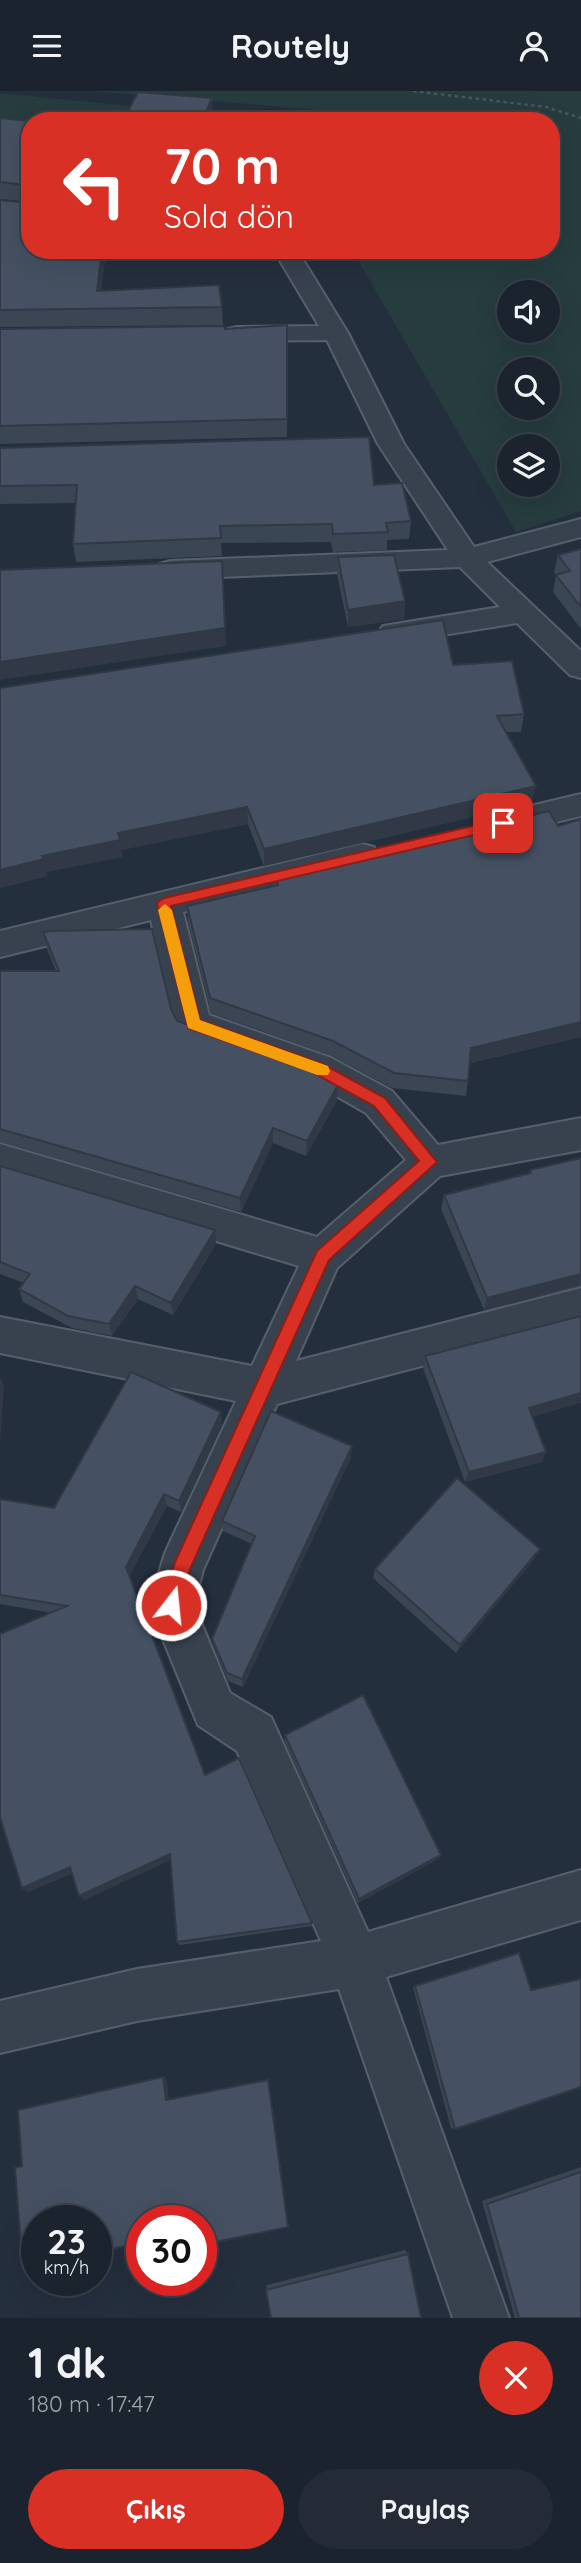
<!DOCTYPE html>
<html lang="tr">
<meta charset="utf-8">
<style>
body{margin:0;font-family:Quicksand,sans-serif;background:#242b36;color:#f1f3f6;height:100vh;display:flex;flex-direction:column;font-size:26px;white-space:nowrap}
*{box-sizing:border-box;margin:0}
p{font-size:23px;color:#a0a4aa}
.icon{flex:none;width:38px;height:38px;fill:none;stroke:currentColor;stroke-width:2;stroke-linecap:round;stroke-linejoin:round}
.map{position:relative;height:2227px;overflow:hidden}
.panel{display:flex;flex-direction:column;background:#1b232e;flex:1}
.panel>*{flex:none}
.banner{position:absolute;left:21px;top:21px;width:539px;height:147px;border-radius:28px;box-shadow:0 7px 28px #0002,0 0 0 2px #39404a;background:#d93025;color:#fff;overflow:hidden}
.fabs{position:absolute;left:497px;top:189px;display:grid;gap:14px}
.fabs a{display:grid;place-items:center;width:63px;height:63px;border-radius:50%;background:#1b232e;box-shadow:0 7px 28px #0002,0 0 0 2px #39404a;font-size:35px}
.speed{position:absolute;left:21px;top:2114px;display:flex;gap:14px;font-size:35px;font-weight:700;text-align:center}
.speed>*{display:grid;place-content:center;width:91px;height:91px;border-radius:50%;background:#1b232e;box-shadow:0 7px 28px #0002,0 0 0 2px #39404a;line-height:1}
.speed small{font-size:18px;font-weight:400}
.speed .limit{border:10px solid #d22;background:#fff;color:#111}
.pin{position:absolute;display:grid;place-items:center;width:60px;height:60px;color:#fff;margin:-30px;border-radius:14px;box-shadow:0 4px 10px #0006}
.me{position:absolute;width:77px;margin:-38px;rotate:16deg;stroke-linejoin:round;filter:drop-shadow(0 0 5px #0008)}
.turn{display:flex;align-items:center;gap:24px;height:147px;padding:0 28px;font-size:32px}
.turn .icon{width:91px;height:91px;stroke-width:2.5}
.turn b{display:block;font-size:49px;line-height:60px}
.round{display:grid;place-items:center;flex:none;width:74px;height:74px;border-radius:37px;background:#242b36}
.summary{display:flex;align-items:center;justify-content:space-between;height:119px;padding:0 28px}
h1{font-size:42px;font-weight:700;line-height:52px}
.cta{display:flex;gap:14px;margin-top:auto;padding:14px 28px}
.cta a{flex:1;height:80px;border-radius:42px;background:#d93025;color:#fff;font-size:28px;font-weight:700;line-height:80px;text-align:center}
.cta a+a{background:#242b36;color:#f1f3f6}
header{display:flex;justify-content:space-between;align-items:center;height:91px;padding:0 28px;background:#1b232e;font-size:32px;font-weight:700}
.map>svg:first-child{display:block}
.green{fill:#263c3f;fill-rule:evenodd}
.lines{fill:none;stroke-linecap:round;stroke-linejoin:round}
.minor-casing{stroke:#565f6c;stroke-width:4}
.path{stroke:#44595c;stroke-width:2.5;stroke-dasharray:3.5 3.5;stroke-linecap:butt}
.minor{fill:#38414e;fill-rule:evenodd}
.wall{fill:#3b4654}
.shaded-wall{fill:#303945}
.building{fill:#455162;stroke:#303945;stroke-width:2}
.route{fill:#d93025;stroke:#8d1f18;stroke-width:2}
.slow{fill:#f59e0b}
</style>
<header><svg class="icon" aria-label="menu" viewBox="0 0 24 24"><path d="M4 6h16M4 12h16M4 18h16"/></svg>Routely<svg class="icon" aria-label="person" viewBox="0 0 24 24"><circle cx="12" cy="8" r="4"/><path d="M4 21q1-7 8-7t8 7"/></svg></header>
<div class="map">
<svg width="581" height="2227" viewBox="0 0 581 2227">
<rect width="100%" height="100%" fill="#242f3e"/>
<!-- green -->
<g class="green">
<path d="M94 0H581V420L516 441 352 159H551V30H388L389 25ZM509 201H548V240H509ZM509 278H548V317H509ZM509 355H548V394H509Z"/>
<path d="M0 2 138 16 130 30H30V40L0 37Z"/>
</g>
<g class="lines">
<!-- minor casing -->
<g class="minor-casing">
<g id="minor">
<path d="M267 159H297L348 242 404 353 474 456 581 428V446L487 471 581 560V587L570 584 517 532 393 552 383 549 378 542 383 535 500 516 460 476 170 488 160 485 156 479 160 473 170 470 448 459 378 353 327 249 237 250 228 248 225 243 228 238 237 236 319 235 279 168Z"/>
<path d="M581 703V725L499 745 488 741 483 733 488 725Z"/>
<path d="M362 753 374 756 378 765 374 774 183 821 209 924 331 967 392 1000 438 1054 581 1027V1059L440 1085 337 1177 296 1270 581 1197V1233L277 1313 203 1479 194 1514 230 1602 271 1626 368 1841 581 1779V1829L386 1886 509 2227H453L339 1898 137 1930 0 1962V1910L137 1878 321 1850 237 1660 198 1634 149 1514 165 1462 236 1310 0 1262V1226L252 1275 299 1175 0 1085V1053L317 1146 406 1069 366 1022 305 987 180 943 175 933 151 829 0 866V840Z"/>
</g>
</g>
<!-- path -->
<path class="path" d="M413 0 546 16 581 27"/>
<!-- minor -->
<use href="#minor" class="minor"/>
</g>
<!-- wall -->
<g class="wall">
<path d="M0 27 30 30V159H106L101 200 222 216 223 234 0 236V109L29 112V111L0 108Z"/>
<path d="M287 234V346L0 353V238H225Z"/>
<path d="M0 357 374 394 411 430 409 448 387 449V459L333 461 331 451 221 452 222 465 76 471 73 453 76 412 0 413Z"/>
<path d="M581 458V538L553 501 556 484 554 481 558 464Z"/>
<path d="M338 466 405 510 404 528 348 536 337 483Z"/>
<path d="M453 574 524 623 521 641H506L532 712 264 775 248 733 121 759 122 766 46 781 47 785 0 797Z"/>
<path d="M581 728V946L470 972 466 1005 392 997 332 965 211 922 188 831 187 815 275 795V786L558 735Z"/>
<path d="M43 841 171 918 177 930 338 994 337 1009 306 1065 273 1052 241 1121 0 1051V880H56L47 858Z"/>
<path d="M581 1067V1195L484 1219 441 1118 444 1104 529 1082 530 1079Z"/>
<path d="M0 1075 216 1153 173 1224 138 1208 112 1245 72 1237 23 1211 19 1198 24 1192 0 1183Z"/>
<path d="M425 1265 532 1326 542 1371 465 1391 423 1277Z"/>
<path d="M221 1321 222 1334 181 1421 167 1415 129 1485 205 1684 312 1832V1835L180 1854 177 1851 170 1769 84 1809 72 1782 28 1801 52 1522 0 1513V1408L54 1417Z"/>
<path d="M351 1366 243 1596 228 1590 214 1556 212 1548 252 1453 223 1440 222 1430Z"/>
<path d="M535 1467 456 1562 373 1487 375 1478Z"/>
<path d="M285 1644 441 1764 438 1768 358 1812 285 1651Z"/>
<path d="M415 1895 455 2038 451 2037 413 1897Z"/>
<path d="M581 2076V2227H515L482 2110Z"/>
<path d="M405 2159 408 2163 266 2199 267 2194Z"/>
</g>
<!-- shaded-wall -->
<g class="shaded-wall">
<path d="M212 7 213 24 211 30H202Z"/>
<path d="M102 159H106L99 218 97 200Z"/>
<path d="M405 510 404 528 348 536V519Z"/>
<path d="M225 537 226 555 0 589V571Z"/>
<path d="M536 695 532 712 264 775V758Z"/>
<path d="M247 716 248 733 121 759 122 766 46 781 47 785 0 797V779L42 765 118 742Z"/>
<path d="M581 931V946L468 972 471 957Z"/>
<path d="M338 994 337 1009 306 1065 307 1050Z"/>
<path d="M273 1037V1052L241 1121 240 1107Z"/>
<path d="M215 1139 216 1153 173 1224 171 1212Z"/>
<path d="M581 1183 580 1194 484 1219 487 1207Z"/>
<path d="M135 1195 138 1208 112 1245 109 1233Z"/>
<path d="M0 1286 4 1296 0 1354Z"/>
<path d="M581 1302V1312L525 1328 529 1317Z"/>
<path d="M221 1321 222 1334 181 1421 179 1410Z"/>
<path d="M352 1355 351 1366 243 1596 242 1588Z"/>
<path d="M546 1361 542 1371 465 1391 469 1381Z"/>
<path d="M164 1403 167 1415 129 1486 126 1476Z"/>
<path d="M540 1458 535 1467 456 1562 460 1554Z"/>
<path d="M170 1763 172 1768 84 1809 79 1805Z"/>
<path d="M441 1764 438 1768 358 1812 359 1808Z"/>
<path d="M70 1776 75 1780 28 1801 22 1797Z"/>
<path d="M163 1986H166L169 2008 166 2009Z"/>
</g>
<!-- building -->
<g class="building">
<path d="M138 1 212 7 202 30H123Z"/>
<path d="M0 27 30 30V96L28 94 0 91Z"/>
<path d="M30 104V159H102L97 200 219 194 222 216 0 219V109L29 112Z"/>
<path d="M287 234V328L0 335V238L224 235 225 238Z"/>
<path d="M369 346 374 394 402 392 411 430 386 432 388 441 333 443 332 433 220 435 221 447 73 453 77 394 0 395V357Z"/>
<path d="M581 458V516L556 484 570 480 558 464Z"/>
<path d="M394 464 405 510 348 519 338 466Z"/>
<path d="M222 470 225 537 0 571V479Z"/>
<path d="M443 529 453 574 512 570 524 623 497 625 536 695 264 758 247 716 118 742 120 749 42 765 44 768 0 779V597Z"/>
<path d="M549 720 558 735 581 728V931L471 957 468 990 394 982 333 950 210 907 187 815 278 794 275 786Z"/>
<path d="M152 838 171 918 177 930 304 974 338 994 307 1050 273 1037 240 1107 0 1038V880H59L43 841 49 840Z"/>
<path d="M581 1067V1183L487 1207 444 1104 531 1082 530 1079Z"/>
<path d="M0 1075 215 1139 171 1212 135 1195 109 1233 68 1225 19 1198 30 1183 0 1171Z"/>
<path d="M581 1225V1302L529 1317 546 1361 469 1381 425 1265Z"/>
<path d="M131 1281 221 1321 179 1410 164 1403 126 1476 205 1684 239 1667 312 1832 177 1851 170 1763 79 1805 70 1776 22 1797 0 1726V1543L67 1515 0 1504V1408L54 1417Z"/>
<path d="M271 1320 352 1355 242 1588 227 1582 212 1548 255 1445 222 1430Z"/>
<path d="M457 1387 540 1458 460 1554 375 1478Z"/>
<path d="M363 1604 441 1764 359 1808 285 1644Z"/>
<path d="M519 1862 531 1899 581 1888V1996L455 2038 415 1895Z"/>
<path d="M163 1986 166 2009 268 1989 288 2136 201 2154V2130H142V2151L96 2162V2130H37V2176L23 2179 15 2077 22 2075 18 2019Z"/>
<path d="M581 2081V2227H519L487 2113Z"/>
<path d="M408 2163 421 2227H271L266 2199Z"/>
</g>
<!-- route -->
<path class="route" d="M503 728 508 729V736L171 815 200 929 323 973 385 1007 437 1071 329 1169 190 1478 178 1521 171 1523 164 1521 162 1514 175 1471 317 1160 419 1070 374 1015 312 981 188 937 157 812 164 807Z"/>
<!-- slow -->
<path class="slow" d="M165 813 172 819 200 929 328 975 330 980 328 984H317L188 937 158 819Z"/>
</svg>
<div class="fabs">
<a><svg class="icon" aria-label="sound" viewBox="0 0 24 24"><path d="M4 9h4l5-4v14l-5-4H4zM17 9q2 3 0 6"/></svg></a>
<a><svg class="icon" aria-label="search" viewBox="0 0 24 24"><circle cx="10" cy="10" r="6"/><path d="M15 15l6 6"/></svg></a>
<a><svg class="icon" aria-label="layers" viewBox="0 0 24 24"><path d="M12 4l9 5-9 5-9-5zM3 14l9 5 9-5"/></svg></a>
</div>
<div class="speed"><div>23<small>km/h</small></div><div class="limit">30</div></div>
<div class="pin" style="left:503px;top:732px;background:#d93025"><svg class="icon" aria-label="arrive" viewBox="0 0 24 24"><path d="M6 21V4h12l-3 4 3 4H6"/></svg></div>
<svg class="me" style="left:171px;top:1514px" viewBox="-20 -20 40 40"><circle r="17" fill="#d93025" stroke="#fff" stroke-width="3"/><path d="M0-11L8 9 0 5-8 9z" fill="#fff"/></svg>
<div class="banner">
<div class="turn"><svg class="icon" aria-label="left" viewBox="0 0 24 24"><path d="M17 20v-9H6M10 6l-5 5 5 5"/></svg><div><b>70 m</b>Sola dön</div></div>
</div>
</div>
<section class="panel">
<div class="summary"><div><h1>1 dk</h1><p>180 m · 17:47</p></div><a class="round" style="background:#d93025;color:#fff"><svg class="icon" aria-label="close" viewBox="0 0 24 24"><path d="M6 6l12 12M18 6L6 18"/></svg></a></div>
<div class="cta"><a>Çıkış</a><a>Paylaş</a></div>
</section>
